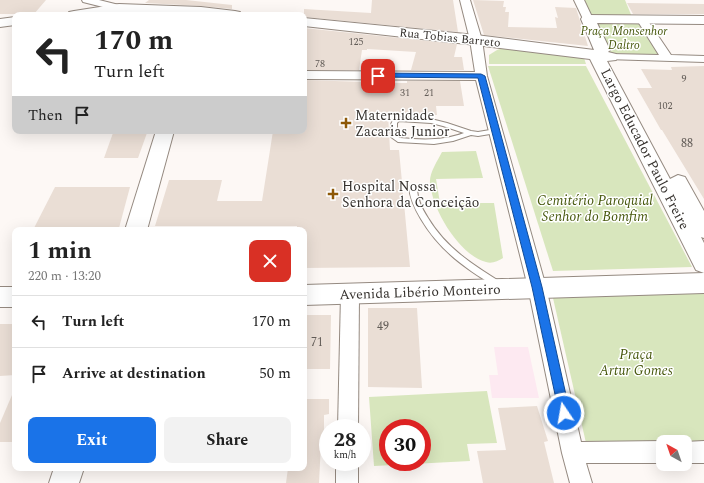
<!DOCTYPE html>
<meta charset="utf-8">
<style>
body{margin:0;font-family:Spectral,serif;background:#f2f2f2;color:#222;height:100vh;display:flex;flex-direction:column;font-size:15px;white-space:nowrap}
*{box-sizing:border-box;margin:0}
p{font-size:13px;color:#767676}
.icon{flex:none;width:22px;height:22px;fill:none;stroke:currentColor;stroke-width:2;stroke-linecap:round;stroke-linejoin:round}
.map{position:relative;flex:1;overflow:hidden}
.details{position:absolute;left:12px;top:227px;width:295px;height:244px;display:flex;flex-direction:column;background:#fff;border-radius:8px;box-shadow:0 4px 16px #0002}
.details>*{flex:none}
.guide{position:absolute;left:12px;top:12px;width:295px;height:122px;border-radius:8px;box-shadow:0 4px 16px #0002;background:#fff;color:#222;overflow:hidden}
.needle{width:26px;rotate:320deg}
.buttons{position:absolute;left:656px;top:435px;display:grid;gap:8px}
.buttons a{display:grid;place-items:center;width:36px;height:36px;border-radius:8px;background:#fff;box-shadow:0 4px 16px #0002;font-size:20px}
.speed{position:absolute;left:319px;top:419px;display:flex;gap:8px;font-size:20px;font-weight:700;text-align:center}
.speed>*{display:grid;place-content:center;width:52px;height:52px;border-radius:50%;background:#fff;box-shadow:0 4px 16px #0002;line-height:1}
.speed small{font-size:10px;font-weight:400}
.speed .limit{border:6px solid #d22;background:#fff;color:#111}
.pin{position:absolute;display:grid;place-items:center;width:34px;height:34px;color:#fff;margin:-17px;border-radius:8px;box-shadow:0 2px 6px #0006}
.me{position:absolute;width:44px;margin:-22px;rotate:348deg;stroke-linejoin:round;filter:drop-shadow(0 0 3px #0008)}
.turn{display:flex;align-items:center;gap:14px;height:84px;padding:0 16px;font-size:18px}
.turn .icon{width:52px;height:52px;stroke-width:2.5}
.turn b{display:block;font-size:28px;line-height:34px}
.then{display:flex;align-items:center;height:38px;padding:0 16px;background:#0003;gap:8px;font-size:15px}
.round{display:grid;place-items:center;flex:none;width:42px;height:42px;border-radius:8px;background:#f2f2f2}
.headline{display:flex;align-items:center;justify-content:space-between;height:68px;padding:0 16px}
h1{font-size:24px;font-weight:700;line-height:30px}
.action{display:flex;gap:8px;margin-top:auto;padding:8px 16px}
.action a{flex:1;height:46px;border-radius:8px;background:#1a73e8;color:#fff;font-size:16px;font-weight:700;line-height:46px;text-align:center}
.action a+a{background:#f2f2f2;color:#222}
ul{padding:0;list-style:none}
li{display:flex;align-items:center;gap:12px;height:52px;padding:0 16px;border-top:1px solid #e0e0e0}
li div{flex:1}
li b{display:block;font-size:15px}
li em{font-style:normal}
.map>svg:first-child{display:block}
.commercial{fill:#fde9f1}
.green{fill:#d8e6bd;fill-rule:evenodd}
.building{fill:#eaded5}
.lines{fill:none;stroke-linecap:round;stroke-linejoin:round}
.lane-casing{stroke:#958a81;stroke-width:2}
.street-casing{stroke:#958a81;stroke-width:2}
.secondary-casing{stroke:#958a81;stroke-width:2}
.lane{fill:#fff;fill-rule:evenodd}
.street{fill:#fff;fill-rule:evenodd}
.secondary{fill:#fff;fill-rule:evenodd}
.route{fill:#1a73e8;stroke:#114b97}
.poi-dot{fill:#8e5909;stroke:#fff;stroke-width:1.5}
.labels{text-anchor:middle;dominant-baseline:central;stroke-width:3;stroke-linejoin:round;paint-order:stroke}
.far-number-label{font-size:10px;fill:#635d58}
.far-park-label{font-size:12px;font-style:italic;fill:#48590e;stroke:#fff}
.far-street-label{font-size:12px;fill:#36322e;stroke:#fff}
.number-label{font-size:12px;fill:#635d58}
.poi-label{font-size:14px;fill:#36322e;stroke:#fff;text-anchor:start}
.street-label{font-size:14px;fill:#36322e;stroke:#fff}
.park-label{font-size:14px;font-style:italic;fill:#48590e;stroke:#fff}
</style>
<div class="map">
<svg width="704" height="483" viewBox="0 0 704 483">
<rect width="100%" height="100%" fill="#fdf8f5"/>
<!-- commercial -->
<path class="commercial" d="M494 347H528L539 398H492L489 375H498Z"/>
<!-- green -->
<g class="green">
<path d="M584 0H625L632 17 592 16Z"/>
<path d="M594 23H638L660 55 607 53Z"/>
<path d="M509 46 583 55 586 64H489V55L497 50Z"/>
<path d="M488 66H586L692 267 553 271Z"/>
<path d="M476 151 483 178 436 179 440 203H494L503 258C498 261 492 264 486 262 459 255 432 209 430 183 429 173 438 160 442 152Z"/>
<path d="M704 293V442L586 443 553 298Z"/>
<path d="M487 391 497 443 467 444 470 461 374 466 369 397ZM388 428H422V462H388Z"/>
</g>
<!-- building -->
<g class="building">
<path d="M0 0H46L34 14H0Z"/>
<path d="M149 0H186L232 5V9L201 6 145 3Z"/>
<path d="M372 0H453L458 32 304 17V9L371 13Z"/>
<path d="M473 0 504 1 503 7H506L505 12H509L508 27 557 28 555 17 558 18 555 7 576 8 588 46 484 35Z"/>
<path d="M627 3 704 4V14H633Z"/>
<path d="M304 28 457 44 454 57H462L464 70H411L416 52 367 49V50H362L359 70H304Z"/>
<path d="M704 66V199L662 130H661L637 88H652L641 69 672 70 671 67Z"/>
<path d="M304 80 396 83H407V81H460L464 106H436L437 115 388 114 390 150H399L410 267 304 268V230H297V226H155L169 180H222L217 201H262L273 131H304Z"/>
<path d="M113 133H147L138 158H104Z"/>
<path d="M55 187H130L119 228 33 230Z"/>
<path d="M368 308H417L422 388 368 387Z"/>
<path d="M304 315H331L330 369H304Z"/>
<path d="M0 324H15V375L0 376Z"/>
<path d="M15 388V442H0V423Z"/>
<path d="M304 399H329V414L324 415V443H321L319 483H286L288 468H304Z"/>
<path d="M537 406 548 441 544 442 554 483H483L477 451 506 450 498 408Z"/>
</g>
<g class="lines">
<!-- lane casing -->
<g class="lane-casing">
<g id="lane">
<path d="M397 117 431 119 447 123 471 131 478 132 496 129 499 131 496 133 478 136 471 135 453 141 434 144 398 142 391 137C391 129 389 121 397 117ZM399 121 431 123 443 126 464 133C443 141 421 140 400 138L397 136V123Z"/>
<path d="M413 184 417 187C417 199 422 209 428 218 446 248 473 265 502 283L503 285 502 287 499 288 496 287C465 268 440 251 421 219 415 209 410 199 409 187Z"/>
</g>
</g>
<!-- street casing -->
<g class="street-casing">
<g id="street">
<path d="M82 0H99L123 6 124 8 119 11 83 2Z"/>
<path d="M460 0H470L482 40 487 76 546 287 581 442 663 441 664 442H663V463H586L592 483H570L562 453 528 287 476 80 304 79V71L475 72 470 40Z"/>
<path d="M574 0H584L593 19 592 21H584Z"/>
<path d="M642 17 646 18 671 55 704 56V62L606 59 604 57 606 55 610 54 659 55 637 20Z"/>
<path d="M350 287 356 289 359 294 358 428H338L341 294 344 289Z"/>
<path d="M704 441V463H685V442H684Z"/>
<rect x="336" y="462" width="22" height="21"/>
</g>
</g>
<!-- secondary casing -->
<g class="secondary-casing">
<g id="secondary">
<path d="M119 4 201 7 235 11 240 12 242 15 119 12 102 15H67L69 12 74 11Z"/>
<path d="M588 15 704 16V24L597 23 610 50 608 52 616 54 618 57 616 60 607 61 670 179 678 175 685 177 704 211V238L701 237 704 243V273L696 270 590 59 476 45 304 26V18L476 35 594 50 581 19 583 16Z"/>
<path d="M15 17V25L0 27V19Z"/>
<path d="M156 131H174L147 230H125Z"/>
<path d="M704 273V293L304 305V285Z"/>
<rect x="0" y="287" width="15" height="20"/>
<path d="M54 468H84L79 483H49Z"/>
</g>
</g>
<!-- lane -->
<use href="#lane" class="lane"/>
<!-- street -->
<use href="#street" class="street"/>
<!-- secondary -->
<use href="#secondary" class="secondary"/>
</g>
<!-- route -->
<path class="route" d="M378 73 481 74 485 76 542 287 570 413 568 417 564 418 560 417 559 413 532 287 478 78 375 77V74Z"/>
<!-- markers -->
<g class="poi-dot">
<path d="M344 117h4v4h4v4h-4v4h-4v-4h-4v-4h4z"/>
<path d="M331 188h4v4h4v4h-4v4h-4v-4h-4v-4h4z"/>
</g>
<g class="labels">
<!-- far-number labels -->
<g class="far-number-label">
<text x="356" y="42">125</text>
<text x="320" y="64">78</text>
<text x="684" y="79">9</text>
<text x="405" y="93">31</text>
<text x="429" y="93">21</text>
<text x="665" y="106">102</text>
</g>
<!-- far-park labels -->
<g class="far-park-label">
<text x="624" y="31">Praça Monsenhor<tspan x="624" dy="14">Daltro</tspan></text>
</g>
<!-- far-street labels -->
<g class="far-street-label">
<text transform="translate(450 38) rotate(6)">Rua Tobias Barreto</text>
</g>
<!-- number labels -->
<g class="number-label">
<text x="687" y="143">88</text>
<text x="383" y="326">49</text>
<text x="317" y="342">71</text>
</g>
<!-- poi labels -->
<g class="poi-label">
<text x="355" y="115">Maternidade<tspan x="355" dy="16">Zacarias Junior</tspan></text>
<text x="342" y="186">Hospital Nossa<tspan x="342" dy="16">Senhora da Conceição</tspan></text>
</g>
<!-- street labels -->
<g class="street-label">
<text transform="translate(645 149) rotate(63)">Largo Educador Paulo Freire</text>
<text transform="translate(420 292) rotate(-2)">Avenida Libério Monteiro</text>
</g>
<!-- park labels -->
<g class="park-label">
<text x="595" y="200">Cemitério Paroquial<tspan x="595" dy="16">Senhor do Bomfim</tspan></text>
<text x="636" y="354">Praça<tspan x="636" dy="16">Artur Gomes</tspan></text>
</g>
</g>
</svg>
<div class="buttons">
<a><svg class="needle" viewBox="-14 -14 28 28"><path d="M0-13l5 13h-10z" fill="#e53935"/><path d="M0 13l5-13h-10z" fill="#767676"/></svg></a>
</div>
<div class="speed"><div>28<small>km/h</small></div><div class="limit">30</div></div>
<div class="pin" style="left:378px;top:76px;background:#d93025"><svg class="icon" aria-label="arrive" viewBox="0 0 24 24"><path d="M6 21V4h12l-3 4 3 4H6"/></svg></div>
<svg class="me" style="left:564px;top:413px" viewBox="-20 -20 40 40"><circle r="17" fill="#1a73e8" stroke="#fff" stroke-width="3"/><path d="M0-11L8 9 0 5-8 9z" fill="#fff"/></svg>
<div class="guide">
<div class="turn"><svg class="icon" aria-label="left" viewBox="0 0 24 24"><path d="M17 20v-9H6M10 6l-5 5 5 5"/></svg><div><b>170 m</b>Turn left</div></div>
<div class="then">Then<svg class="icon" aria-label="arrive" viewBox="0 0 24 24"><path d="M6 21V4h12l-3 4 3 4H6"/></svg></div>
</div>
<section class="details">
<div class="headline"><div><h1>1 min</h1><p>220 m · 13:20</p></div><a class="round" style="background:#d93025;color:#fff"><svg class="icon" aria-label="close" viewBox="0 0 24 24"><path d="M6 6l12 12M18 6L6 18"/></svg></a></div>
<ul>
<li><svg class="icon" aria-label="left" viewBox="0 0 24 24"><path d="M17 20v-9H6M10 6l-5 5 5 5"/></svg><div><b>Turn left</b></div><em>170 m</em></li>
<li><svg class="icon" aria-label="arrive" viewBox="0 0 24 24"><path d="M6 21V4h12l-3 4 3 4H6"/></svg><div><b>Arrive at destination</b></div><em>50 m</em></li>
</ul>
<div class="action"><a>Exit</a><a>Share</a></div>
</section>
</div>
